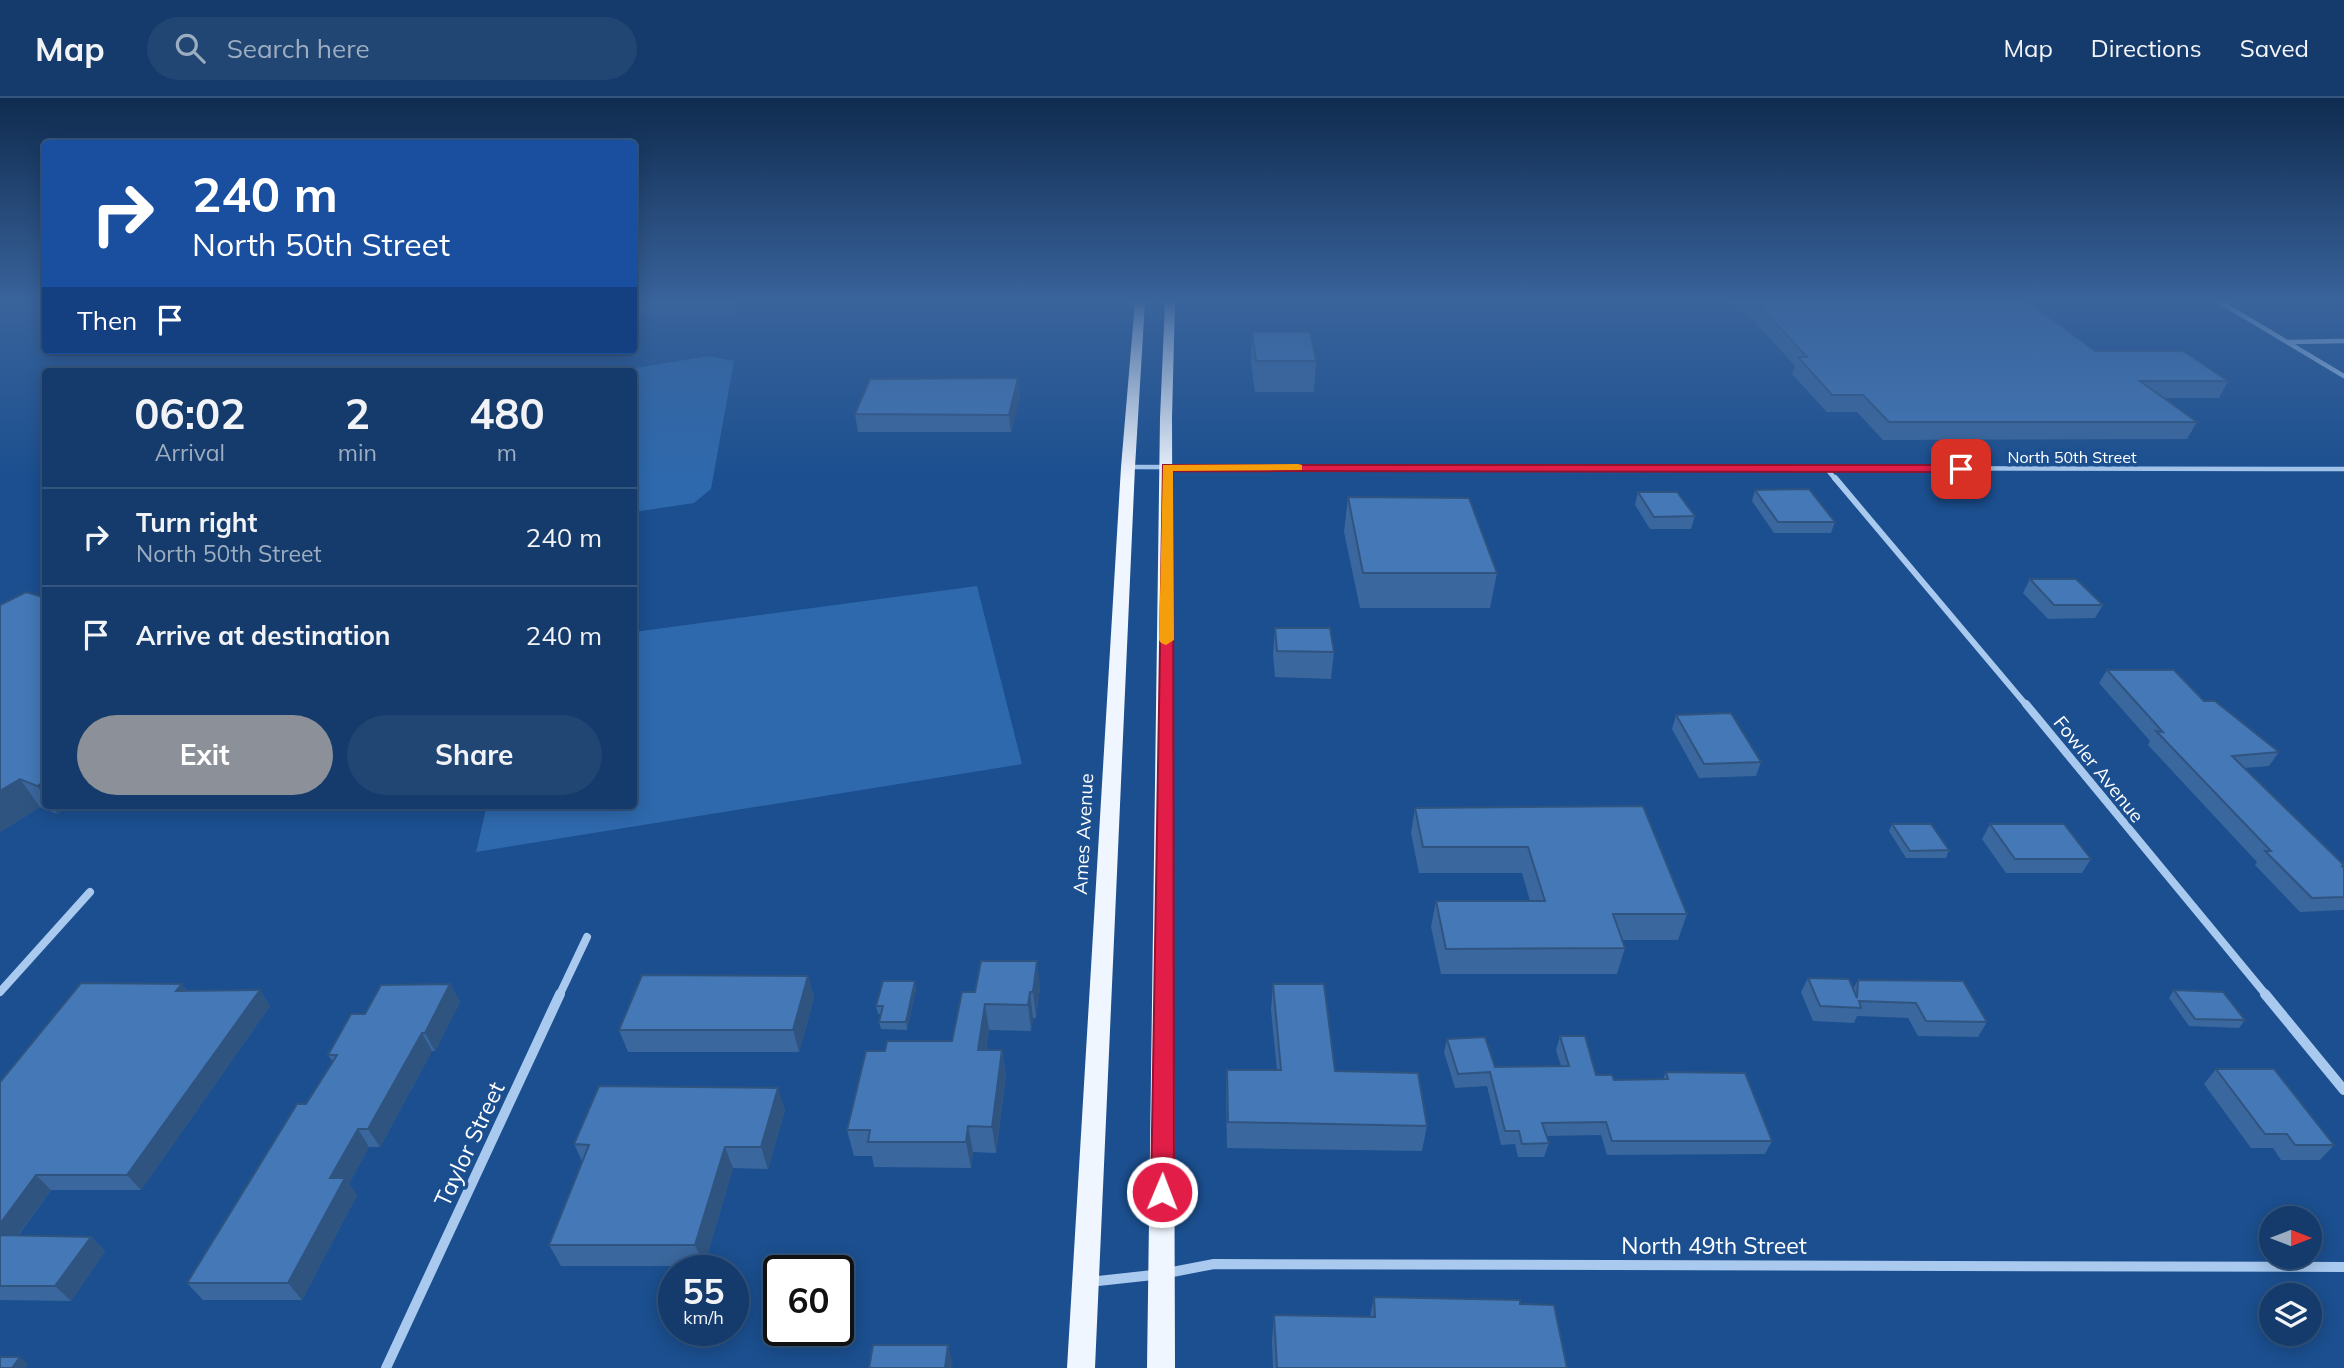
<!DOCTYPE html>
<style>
body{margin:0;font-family:Mulish,sans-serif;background:#214673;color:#f1f3f6;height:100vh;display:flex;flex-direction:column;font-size:26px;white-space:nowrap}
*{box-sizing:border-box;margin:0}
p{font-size:23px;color:#9dadc1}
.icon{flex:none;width:38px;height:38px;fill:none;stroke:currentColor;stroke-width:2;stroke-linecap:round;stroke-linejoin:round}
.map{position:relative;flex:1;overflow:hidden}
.sheet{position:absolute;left:42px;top:270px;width:595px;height:441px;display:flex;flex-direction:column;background:#143b6b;border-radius:7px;box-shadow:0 4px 18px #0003,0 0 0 2px #33557e}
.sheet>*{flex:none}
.guide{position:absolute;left:42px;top:42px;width:595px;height:214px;border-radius:7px;box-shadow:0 4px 18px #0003,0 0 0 2px #33557e;background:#1a4fa0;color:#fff;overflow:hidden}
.needle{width:46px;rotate:90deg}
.fabs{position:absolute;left:2259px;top:1108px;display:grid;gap:14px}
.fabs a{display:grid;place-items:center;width:63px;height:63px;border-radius:50%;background:#143b6b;box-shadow:0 4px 18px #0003,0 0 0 2px #33557e;font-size:35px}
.speed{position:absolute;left:658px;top:1157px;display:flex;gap:14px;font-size:35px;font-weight:700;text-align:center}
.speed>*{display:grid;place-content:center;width:91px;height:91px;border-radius:50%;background:#143b6b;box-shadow:0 4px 18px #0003,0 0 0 2px #33557e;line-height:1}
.speed small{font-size:18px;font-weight:400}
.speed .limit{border:4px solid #111;border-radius:10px;background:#fff;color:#111}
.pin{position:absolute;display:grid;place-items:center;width:60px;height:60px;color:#fff;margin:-30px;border-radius:14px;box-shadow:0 4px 10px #0006}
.me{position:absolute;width:77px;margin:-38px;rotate:1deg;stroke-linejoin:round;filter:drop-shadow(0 0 5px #0008)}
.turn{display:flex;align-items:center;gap:24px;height:147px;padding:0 35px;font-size:32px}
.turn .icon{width:91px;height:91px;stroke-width:2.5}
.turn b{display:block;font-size:49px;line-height:60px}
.then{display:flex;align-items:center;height:66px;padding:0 35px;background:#0003;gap:14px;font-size:26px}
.eta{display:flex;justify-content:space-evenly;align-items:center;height:119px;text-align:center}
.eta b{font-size:42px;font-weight:700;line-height:49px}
.action{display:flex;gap:14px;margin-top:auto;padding:14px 35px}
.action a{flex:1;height:80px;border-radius:42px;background:#8c9099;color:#fff;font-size:28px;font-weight:700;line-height:80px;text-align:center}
.action a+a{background:#214673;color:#f1f3f6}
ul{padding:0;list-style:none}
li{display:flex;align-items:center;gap:21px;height:98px;padding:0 35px;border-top:2px solid #33557e}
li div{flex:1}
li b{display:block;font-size:26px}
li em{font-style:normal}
header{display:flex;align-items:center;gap:42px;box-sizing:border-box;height:98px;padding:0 35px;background:#143b6b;border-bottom:2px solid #33557e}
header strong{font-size:33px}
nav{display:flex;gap:38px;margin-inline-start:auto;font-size:24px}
.search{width:490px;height:63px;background:#214673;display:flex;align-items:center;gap:18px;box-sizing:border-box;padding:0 24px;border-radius:38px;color:#9dadc1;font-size:26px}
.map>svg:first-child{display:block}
.green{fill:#2e69ad}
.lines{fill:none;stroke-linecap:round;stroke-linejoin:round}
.minor-far3{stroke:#a9c9ee;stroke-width:4.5}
.minor-far2{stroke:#a9c9ee;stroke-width:6}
.minor-far1{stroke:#a9c9ee;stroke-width:8}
.minor{stroke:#a9c9ee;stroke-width:10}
.primary{fill:#f0f6ff;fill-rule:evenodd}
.wall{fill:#3a679d}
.shaded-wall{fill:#305480}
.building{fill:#4478b7;stroke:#305480;stroke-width:2}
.route{fill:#e11d48;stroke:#92132f;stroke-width:2}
.slow{fill:#f59e0b}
.labels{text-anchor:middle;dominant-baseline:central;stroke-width:7;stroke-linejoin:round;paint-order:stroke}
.far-street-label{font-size:16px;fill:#fff;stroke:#1b4f8f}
.street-label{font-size:19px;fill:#fff;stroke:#1b4f8f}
.near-street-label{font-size:23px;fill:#fff;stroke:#1b4f8f}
</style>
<header>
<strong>Map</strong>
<div class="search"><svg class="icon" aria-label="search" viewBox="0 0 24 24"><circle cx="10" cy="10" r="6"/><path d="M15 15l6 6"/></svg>Search here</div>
<nav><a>Map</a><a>Directions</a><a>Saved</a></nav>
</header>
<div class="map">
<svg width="2344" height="1270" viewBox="0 0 2344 1270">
<rect width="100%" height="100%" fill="#1b4f8f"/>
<!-- green -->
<g class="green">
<path d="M709 258 734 263 711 391 694 405 634 414V273H617Z"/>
<path d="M977 488 1022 666 476 754 487 707H634V534Z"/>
</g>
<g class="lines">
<!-- minor-far3 -->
<g class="minor-far3">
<path d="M2220 204 2344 278"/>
<path d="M2288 244 2344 243"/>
<path d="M1128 369 2344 371"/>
<path d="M1827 371 1836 382"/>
</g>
<!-- minor-far2 -->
<path class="minor-far2" d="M1835 380 2027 608"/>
<!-- minor-far1 -->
<g class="minor-far1">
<path d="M2026 606 2267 898"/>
<path d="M0 894 90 794"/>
<path d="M559 898 587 839"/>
</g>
<!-- minor -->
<g class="minor">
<path d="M2265 896 2344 992"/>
<path d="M1089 1184 1162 1176 1214 1166 2344 1169"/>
<path d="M386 1270 560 896"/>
</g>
<!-- primary -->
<g class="primary">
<path d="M1135 204H1145L1135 369 1095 1270H1067L1121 369Z"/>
<path d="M1165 204H1175L1172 320 1175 1270H1147L1160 320Z"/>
</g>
</g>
<!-- wall -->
<g class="wall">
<path d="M634 204H741L733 217H638Z"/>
<path d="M1729 204H2028L2095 253 2228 283 2219 300H2163L2197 324 2187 341 1883 342 1857 314H1827L1792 276 1795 268 1746 214H1738Z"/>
<path d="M1252 234 1316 263 1314 294H1255L1251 264Z"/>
<path d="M1020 297 1011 334H858L855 316Z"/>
<path d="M1755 392 1835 424 1831 435H1774L1752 403Z"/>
<path d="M1638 394 1695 418 1691 431H1650L1635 407Z"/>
<path d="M1348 399 1497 475 1490 510H1360L1344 434Z"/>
<path d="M2030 481 2103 507 2095 520 2048 521 2023 495Z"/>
<path d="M46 500V707H71L57 716 40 709 0 734Z"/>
<path d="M1275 530 1334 554 1331 581 1275 579 1273 556Z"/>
<path d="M2107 572 2204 603 2279 654 2269 668 2244 670 2344 767V812L2300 814 2255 767 2257 764 2148 647 2150 643 2099 585Z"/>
<path d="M1676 617 1761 664 1756 678 1699 680 1672 631Z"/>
<path d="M1643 708 1687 816 1678 842H1622L1625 850 1617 876H1441L1431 829 1436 803H1530L1522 775H1419L1411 735 1415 710Z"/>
<path d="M1892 726 1949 752 1946 760H1906L1889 733Z"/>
<path d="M1990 726 2091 761 2082 775H2006L1982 741Z"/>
<path d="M808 878 814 900 799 954H628L619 932Z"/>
<path d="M1808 880 1853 891 1858 882 1987 924 1978 939 1918 938 1908 920 1857 918 1854 925 1813 923 1801 894Z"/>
<path d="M915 883 916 891 907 932 881 931 879 924 881 916H878L876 908Z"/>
<path d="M182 886 187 893 260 892 270 908 141 1092H51L18 1138 91 1139 105 1153 71 1203 0 1202V984Z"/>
<path d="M450 886 460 904 435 953H432L380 1049H369L349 1086 357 1097 302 1202H203L187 1185 306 1006 333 964 328 957 365 916Z"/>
<path d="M1273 886 1335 973 1427 1028 1422 1053 1227 1050 1226 997 1227 972H1277L1271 912Z"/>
<path d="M1040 889 1036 920H1033L1031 933 989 932 986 952H1002L1006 978 996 1055 973 1054 971 1070 874 1069 872 1058H854L847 1032 885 953 952 943 975 894Z"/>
<path d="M2174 892 2245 922 2239 930 2189 928 2169 900Z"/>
<path d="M1560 938 1596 977 1614 982 1663 981 1666 974 1772 1043 1765 1056 1607 1057 1601 1037 1546 1038 1549 1045 1544 1059H1518L1515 1046 1501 1047 1487 988 1455 990 1444 954 1447 941 1495 969 1561 968 1556 952Z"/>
<path d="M2216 971 2334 1047 2320 1062H2281L2273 1050H2251L2204 986Z"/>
<path d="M785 1012 768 1071 733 1070 704 1168H561L549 1147 582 1063 574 1046Z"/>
<path d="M1374 1199 1520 1206 1567 1270H1273L1272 1243 1274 1217 1370 1219Z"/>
</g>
<!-- shaded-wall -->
<g class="shaded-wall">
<path d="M730 204H741L733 217Z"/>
<path d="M1018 280 1020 297 1011 334 1009 317Z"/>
<path d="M20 681 40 709 0 734V693Z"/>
<path d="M46 683V700L37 688Z"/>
<path d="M51 707H71L57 716Z"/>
<path d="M1037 863 1040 889 1036 920 1033 894Z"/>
<path d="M808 878 814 900 799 954 793 932Z"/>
<path d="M915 883 916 891 907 932 906 924Z"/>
<path d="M182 886 193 901 176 893Z"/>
<path d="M450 886 460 904 435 953 425 935Z"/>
<path d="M260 892 270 908 141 1092 127 1077Z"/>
<path d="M1030 894 1033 920 1031 933 1028 907Z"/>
<path d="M985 906 989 932 982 978 978 952Z"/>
<path d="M422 935 432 953 380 1049 368 1031Z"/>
<path d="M1002 952 1006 978 996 1055 992 1029Z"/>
<path d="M778 990 785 1012 768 1071 761 1049Z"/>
<path d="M968 1028 973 1054 971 1070 966 1044Z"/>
<path d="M358 1031 369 1049 349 1086 357 1097 302 1202 288 1185 330 1080Z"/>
<path d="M725 1049 733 1070 704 1168 695 1147Z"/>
<path d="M36 1077 51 1092 7 1152 0 1145V1126Z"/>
<path d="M91 1139 105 1153 71 1203 55 1188Z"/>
<path d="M948 1247 953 1267 952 1270H945Z"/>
<path d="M20 1259 28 1266 25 1270H12Z"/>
</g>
<!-- building -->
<g class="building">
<path d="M1756 204H2028L2095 253H2183L2228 283H2140L2197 324H1889L1863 297H1832L1798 259H1807Z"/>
<path d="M1252 234H1310L1316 263H1256Z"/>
<path d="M1018 280 1009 317 855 316 870 281Z"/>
<path d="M1809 391 1835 424H1778L1755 392Z"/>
<path d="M1638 394H1677L1695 418 1654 419Z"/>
<path d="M1348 399 1469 400 1497 475H1363Z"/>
<path d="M2030 481H2076L2103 507H2054Z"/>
<path d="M26 494 46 500V683L37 688 20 681 0 693V507Z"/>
<path d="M1275 530H1330L1334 554 1277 553Z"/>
<path d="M2107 572H2174L2204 603H2215L2279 654 2232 658 2344 767 2342 768 2344 770V799L2312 800 2265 753H2271L2156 633 2163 634Z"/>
<path d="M1731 615 1761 664 1704 666 1676 617Z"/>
<path d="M1643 708 1687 816H1613L1625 850 1446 851 1436 803H1545L1528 749H1423L1415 710Z"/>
<path d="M1892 726H1931L1949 752 1910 753Z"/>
<path d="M1990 726H2064L2091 761H2015Z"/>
<path d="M981 863H1037L1033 894H1030L1028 907 985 906 978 952H1002L992 1029 968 1028 966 1044H868L870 1032H847L866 953H885L887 943H952L962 894H975Z"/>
<path d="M642 877 808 878 793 932H619Z"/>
<path d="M1808 880 1849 881 1857 900 1858 882 1963 883 1987 924 1926 923 1916 905 1859 903 1861 910 1820 908Z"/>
<path d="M883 883H915L906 924H879L883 908H876Z"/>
<path d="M81 885 182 886 176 893 260 892 127 1077H36L0 1126V984Z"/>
<path d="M450 886 425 935H422L368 1031H358L330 1080H345L288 1185H187L297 1006H306L337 957H328L351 916H365L381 887Z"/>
<path d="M1273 886H1324L1335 973 1418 975 1427 1028 1228 1024 1227 972H1281Z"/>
<path d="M2174 892 2223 894 2245 922 2195 921Z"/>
<path d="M1560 938H1585L1596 977H1612L1614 982 1668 981 1666 974 1745 975 1772 1043H1612L1606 1024 1542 1025 1549 1045 1522 1046 1519 1033H1505L1490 974 1458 976 1447 941 1485 939 1495 969 1569 968Z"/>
<path d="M2216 971H2274L2334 1047H2295L2287 1036H2265Z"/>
<path d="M599 988 778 990 761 1049H725L695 1147H549L589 1047 574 1046Z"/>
<path d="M0 1137 91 1139 55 1188H0Z"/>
<path d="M1374 1199 1520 1202V1206L1554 1207 1567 1270H1277L1274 1217 1375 1219Z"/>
<path d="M873 1247H948L945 1270H869Z"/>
<path d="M0 1259H20L12 1270H0Z"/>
</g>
<!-- sky -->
<linearGradient id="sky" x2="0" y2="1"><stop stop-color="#0f2b4f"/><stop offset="0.53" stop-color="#39639b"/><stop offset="1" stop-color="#39639b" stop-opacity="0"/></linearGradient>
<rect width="2344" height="382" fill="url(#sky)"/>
<!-- route -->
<path class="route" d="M1163 367H1961L1967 371 1961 374 1173 373 1174 1094 1170 1101 1162 1104 1154 1101 1151 1094Z"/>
<!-- slow -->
<path class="slow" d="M1298 366 1302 367V372L1173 373 1174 542 1166 547 1161 545 1159 542 1163 367Z"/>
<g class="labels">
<!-- far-street labels -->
<g class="far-street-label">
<text x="2072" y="359">North 50th Street</text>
</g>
<!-- street labels -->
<g class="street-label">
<text transform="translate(2099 671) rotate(51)">Fowler Avenue</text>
<text transform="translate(1083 736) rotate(-87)">Ames Avenue</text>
</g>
<!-- near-street labels -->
<g class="near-street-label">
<text transform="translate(469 1046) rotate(-65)">Taylor Street</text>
<text x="1714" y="1147">North 49th Street</text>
</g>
</g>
</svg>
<div class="fabs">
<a><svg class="needle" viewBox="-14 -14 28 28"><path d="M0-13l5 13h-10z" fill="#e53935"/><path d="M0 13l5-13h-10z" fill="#9dadc1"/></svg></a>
<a><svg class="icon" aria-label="layers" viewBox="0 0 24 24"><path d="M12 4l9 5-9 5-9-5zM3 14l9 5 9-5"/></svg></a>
</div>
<div class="speed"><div>55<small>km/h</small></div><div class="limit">60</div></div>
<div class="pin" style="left:1961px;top:371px;background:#d93025"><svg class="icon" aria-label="arrive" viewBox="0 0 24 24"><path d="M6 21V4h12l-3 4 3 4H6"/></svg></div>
<svg class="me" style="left:1162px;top:1094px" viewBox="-20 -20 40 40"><circle r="17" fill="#e11d48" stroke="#fff" stroke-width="3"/><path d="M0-11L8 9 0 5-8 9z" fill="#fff"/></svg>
<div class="guide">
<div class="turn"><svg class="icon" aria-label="right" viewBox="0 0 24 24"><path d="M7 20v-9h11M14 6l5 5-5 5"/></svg><div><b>240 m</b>North 50th Street</div></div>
<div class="then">Then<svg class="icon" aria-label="arrive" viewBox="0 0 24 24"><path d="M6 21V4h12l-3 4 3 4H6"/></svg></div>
</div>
<section class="sheet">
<div class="eta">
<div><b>06:02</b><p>Arrival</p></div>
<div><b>2</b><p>min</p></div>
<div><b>480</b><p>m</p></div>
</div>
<ul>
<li><svg class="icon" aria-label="right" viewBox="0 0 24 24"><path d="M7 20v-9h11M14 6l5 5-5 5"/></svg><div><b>Turn right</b><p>North 50th Street</p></div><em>240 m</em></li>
<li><svg class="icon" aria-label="arrive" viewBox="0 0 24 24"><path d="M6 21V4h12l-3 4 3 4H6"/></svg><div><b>Arrive at destination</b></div><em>240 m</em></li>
</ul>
<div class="action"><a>Exit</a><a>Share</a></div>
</section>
</div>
